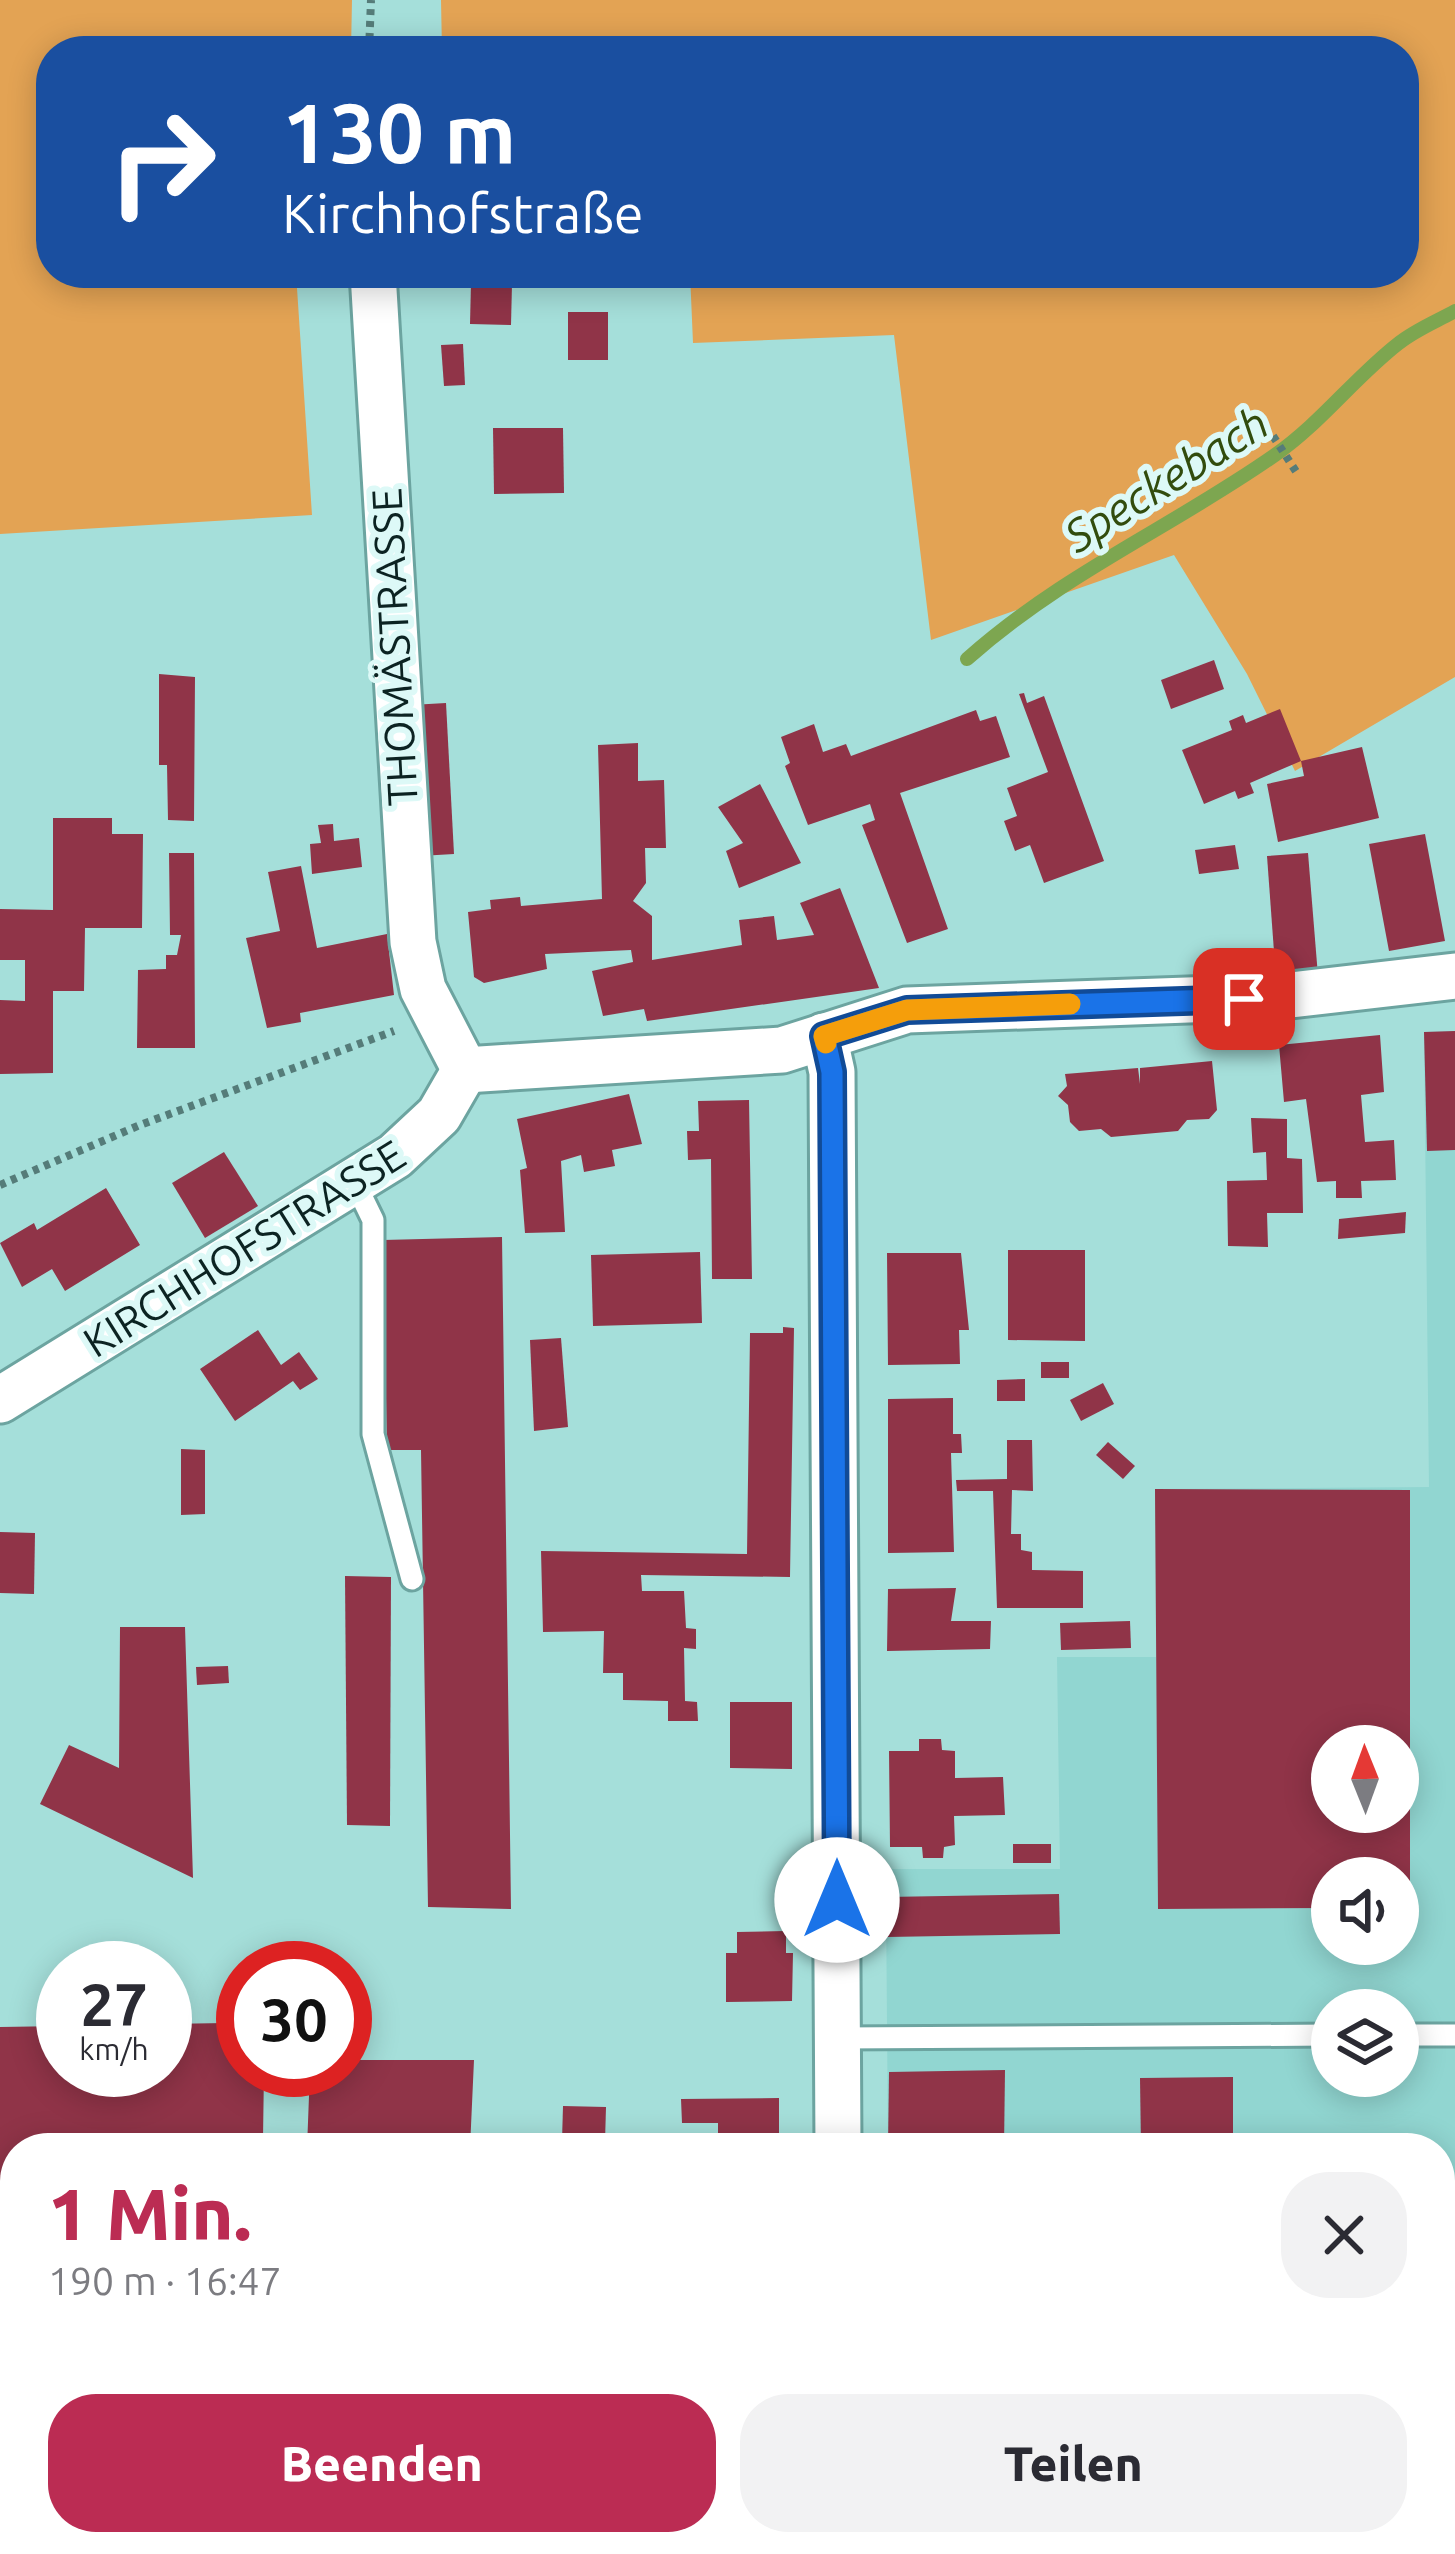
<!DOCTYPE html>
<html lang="de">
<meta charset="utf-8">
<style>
body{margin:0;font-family:Ubuntu,sans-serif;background:#f2f2f3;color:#2b2b33;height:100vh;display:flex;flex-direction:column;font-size:45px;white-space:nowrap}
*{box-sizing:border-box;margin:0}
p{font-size:39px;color:#7c7c81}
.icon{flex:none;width:66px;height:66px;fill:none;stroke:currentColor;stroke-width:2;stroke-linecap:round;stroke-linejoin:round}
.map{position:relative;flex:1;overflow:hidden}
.details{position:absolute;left:0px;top:2133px;width:1455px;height:423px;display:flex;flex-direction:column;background:#fff;border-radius:48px 48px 0 0;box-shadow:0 6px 30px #0003}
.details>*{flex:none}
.banner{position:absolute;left:36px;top:36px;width:1383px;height:252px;border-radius:48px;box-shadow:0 6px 30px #0003;background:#1a4fa0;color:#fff;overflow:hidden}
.needle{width:78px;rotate:359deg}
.fabs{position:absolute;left:1311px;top:1725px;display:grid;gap:24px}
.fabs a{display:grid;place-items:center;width:108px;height:108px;border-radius:50%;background:#fff;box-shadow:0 6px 30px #0003;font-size:60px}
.speed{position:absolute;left:36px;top:1941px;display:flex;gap:24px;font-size:60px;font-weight:700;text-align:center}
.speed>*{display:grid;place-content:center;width:156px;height:156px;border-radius:50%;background:#fff;box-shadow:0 6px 30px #0003;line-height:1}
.speed small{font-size:30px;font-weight:400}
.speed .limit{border:18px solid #d22;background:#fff;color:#111}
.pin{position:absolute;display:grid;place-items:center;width:102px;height:102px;color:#fff;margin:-51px;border-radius:24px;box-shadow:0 6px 18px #0006}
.me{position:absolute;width:132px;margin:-66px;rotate:0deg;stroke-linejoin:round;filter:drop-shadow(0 0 9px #0008)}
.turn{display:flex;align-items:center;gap:42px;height:252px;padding:0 48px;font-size:54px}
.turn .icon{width:156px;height:156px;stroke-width:2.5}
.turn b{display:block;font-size:84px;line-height:102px}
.round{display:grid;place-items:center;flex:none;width:126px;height:126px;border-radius:48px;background:#f2f2f3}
.summary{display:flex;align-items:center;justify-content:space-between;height:204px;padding:0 48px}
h1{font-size:72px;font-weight:800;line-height:90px;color:#bb2c53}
.primary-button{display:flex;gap:24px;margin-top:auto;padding:24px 48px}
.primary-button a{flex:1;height:138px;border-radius:48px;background:#bb2c53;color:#fff;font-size:48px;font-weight:800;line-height:138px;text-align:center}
.primary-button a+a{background:#f2f2f3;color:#2b2b33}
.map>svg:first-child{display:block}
.built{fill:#91d6d1;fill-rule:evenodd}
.green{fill:#e3a354}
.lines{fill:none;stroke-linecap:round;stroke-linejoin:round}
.stream{stroke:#7da650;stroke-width:14}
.building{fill:#903448;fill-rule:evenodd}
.service-casing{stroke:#6ca4a0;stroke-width:27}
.minor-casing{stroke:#6ca4a0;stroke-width:51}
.path{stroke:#557c79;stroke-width:8;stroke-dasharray:6 6;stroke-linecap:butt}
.service{stroke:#fff;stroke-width:21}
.minor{stroke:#fff;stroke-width:45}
.route-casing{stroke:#114b97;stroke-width:30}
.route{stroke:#1a73e8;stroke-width:21}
.slow{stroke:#f59e0b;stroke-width:21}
.labels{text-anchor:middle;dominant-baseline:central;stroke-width:12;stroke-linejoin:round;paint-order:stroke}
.street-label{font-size:42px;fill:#0c2322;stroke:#ddf9f7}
.water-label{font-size:45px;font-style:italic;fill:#324c0d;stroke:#ddf9f7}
</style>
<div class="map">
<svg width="1455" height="2554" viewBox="0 0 1455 2554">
<rect width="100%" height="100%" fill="#a5dfda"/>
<!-- built -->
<path class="built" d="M1455 1031V2554H887V2541H1440V2148H888L886 1897 887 1869H1060L1057 1657H1156L1155 1489 1429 1487 1424 1032ZM1332 1746H1398V1812H1332ZM1332 1878H1398V1944H1332ZM1332 2010H1398V2076H1332Z"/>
<!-- green -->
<g class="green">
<path d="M0 0H352L351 51H51V273H296L312 515 0 534Z"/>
<path d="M441 0H1455V677L1295 771 1247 674 1174 555 931 640 894 335 693 343 690 273H1404V51H442Z"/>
</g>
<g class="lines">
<!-- stream -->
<path class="stream" d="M967 659C1065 572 1171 528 1275 455 1321 423 1355 377 1399 343 1415 330 1437 321 1455 311"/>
</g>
<!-- building -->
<g class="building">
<path d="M471 283 512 284 511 325 470 324Z"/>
<rect x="568" y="312" width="40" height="48"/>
<path d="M463 344 465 385 444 386 441 345Z"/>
<path d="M493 428H563L564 493 494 494Z"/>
<path d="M1214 660 1224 689 1171 709 1161 680Z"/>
<path d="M159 674 195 677 194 821 168 820 167 765H159Z"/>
<path d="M1024 693 1027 703 1044 696 1104 861 1044 883 1030 845 1015 851 1004 821 1017 816 1007 788 1048 772 1019 694Z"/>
<path d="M446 703 454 854 420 856 411 705Z"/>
<path d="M1280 709 1301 761 1362 747 1379 818 1278 842 1267 784 1304 776 1301 761 1250 783 1254 793 1238 799 1235 791 1204 804 1182 750 1232 730 1229 721 1243 715 1246 723Z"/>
<path d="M976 710 980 721 996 716 1010 757 900 793 948 929 907 943 862 825 875 820 870 804 808 825 785 766 790 763 781 737 814 724 823 752 846 744 851 756Z"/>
<path d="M638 743V781L664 780 666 848H645L646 883 633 901 652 916V960L742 945 739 920 774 916 777 940 814 935 800 903 840 888 879 988 647 1021 644 1009 603 1016 592 971 633 962 631 950 545 954 547 969 484 983 474 977 468 912 491 909 490 900 520 897 521 906 602 899 598 745Z"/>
<path d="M760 784 801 863 739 888 726 851 743 843 718 807Z"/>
<path d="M53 818H112V834H143L142 928H85L84 991H53V1073L0 1074V1000L25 1001V960H0V909L53 910Z"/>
<path d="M333 824 334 841 359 838 362 867 312 874 310 844 321 843 318 825Z"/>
<path d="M1425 834 1445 941 1389 951 1369 844Z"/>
<path d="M1235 845 1239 869 1199 874 1195 850Z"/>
<path d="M169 853H194L195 1048H137L138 970 166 969V955H177L181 935H170Z"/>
<path d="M1308 853 1318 976 1276 979 1267 856Z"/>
<path d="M301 866 317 948 387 934 394 995 300 1013 301 1022 267 1028 246 938 280 931 268 872Z"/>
<path d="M1455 1031V1150L1427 1151 1424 1032Z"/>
<path d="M1380 1035 1384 1092 1361 1095 1365 1142 1394 1140 1396 1180 1361 1181 1362 1198H1336V1181L1317 1182 1306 1099 1284 1102 1279 1045Z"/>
<path d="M1212 1061 1217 1110 1209 1119 1187 1120 1178 1131 1111 1137 1101 1129 1079 1131 1070 1122 1068 1105 1058 1096 1067 1086 1065 1074 1138 1068 1140 1084V1068Z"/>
<path d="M629 1094 642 1144 612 1150 615 1166 584 1172 581 1155 561 1161 565 1232 525 1233 520 1170 527 1168 517 1119Z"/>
<path d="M749 1100 752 1279H712L711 1159 688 1160 687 1131H699L698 1101Z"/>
<path d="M1251 1118 1287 1119V1158L1302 1159 1303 1213H1267L1268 1247 1228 1246 1227 1181 1267 1180 1266 1152 1253 1153Z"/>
<path d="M224 1152 258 1206 205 1238 172 1183Z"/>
<path d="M106 1188 140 1245 65 1291 52 1269 22 1287 0 1243 34 1223 37 1230Z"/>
<path d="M1406 1212 1405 1233 1338 1239 1339 1219Z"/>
<path d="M502 1237 511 1909 428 1907 421 1450H387L383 1240Z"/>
<path d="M1008 1250H1085V1341L1008 1340Z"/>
<path d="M700 1252 702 1323 593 1326 591 1255Z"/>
<path d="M887 1253H961L969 1330H959L960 1364 888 1365Z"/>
<path d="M783 1327 794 1328 790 1577 641 1575 642 1591H684L686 1628 696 1629V1649L684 1648 685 1701 697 1702 698 1721H668V1701L623 1700V1673H603L604 1631 543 1632 541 1551 747 1554 750 1333H783Z"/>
<path d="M258 1330 281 1365 299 1352 318 1379 300 1390 293 1381 235 1421 200 1369Z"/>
<path d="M561 1338 568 1427 534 1431 530 1340Z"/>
<rect x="1041" y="1362" width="28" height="16"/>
<path d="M1025 1379V1401H997V1380Z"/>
<path d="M1103 1383 1114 1404 1081 1421 1070 1400Z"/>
<path d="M953 1398V1434H961L962 1453H951L954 1552 888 1553V1399Z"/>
<path d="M1007 1440H1032L1033 1491 1012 1490 1011 1534H1021V1550L1032 1552V1570L1083 1571V1608H997L993 1491H957L956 1480 1007 1479Z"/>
<path d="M1108 1442 1135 1466 1123 1479 1096 1455Z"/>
<path d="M181 1449 205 1450V1514L181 1515Z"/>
<path d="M1155 1489 1410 1490V1908H1398V1878H1332V1908L1158 1909ZM1332 1746H1398V1812H1332Z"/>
<path d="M0 1532 35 1533 34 1594 0 1593Z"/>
<path d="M345 1576 391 1577 390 1826 347 1825Z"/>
<path d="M956 1588 951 1621H991L990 1649 887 1651 888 1589Z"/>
<path d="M1130 1621 1131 1648 1061 1650 1060 1623Z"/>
<path d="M120 1627H185L193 1878 40 1804 69 1745 119 1768Z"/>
<path d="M228 1666 229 1683 197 1685 196 1667Z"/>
<path d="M730 1702H792V1769L730 1768Z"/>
<path d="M919 1739H941L942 1750 955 1751V1778L1003 1777 1005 1815 954 1816 955 1845 944 1847 943 1858H923L922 1847H890L889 1751H919Z"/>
<rect x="1013" y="1844" width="38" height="19"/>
<path d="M1059 1894 1060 1934 887 1937 886 1897Z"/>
<path d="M786 1931V1953H793L792 2001 726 2002V1953H737V1932Z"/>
<path d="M226 2023 243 2040V2070H264L263 2138H256V2148H15V2541H493V2554H0V2027L63 2026V2070H165V2024Z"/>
<path d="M345 2060H474L470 2148H307L310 2070H345Z"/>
<path d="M1005 2070 1004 2148H888L889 2072Z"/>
<path d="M1233 2077V2148H1141L1140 2078Z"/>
<path d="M779 2098V2148H718V2123H682L681 2099Z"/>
<path d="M563 2106 606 2107 605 2142 562 2141Z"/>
<rect x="861" y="2541" width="75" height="13"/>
<path d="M1152 2541H1203V2554H1153Z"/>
<path d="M1279 2541H1380V2545H1418L1417 2554H1247V2547L1279 2546Z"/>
<path d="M793 2549V2554H734V2550Z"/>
</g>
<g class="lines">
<!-- service casing -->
<g class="service-casing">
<g id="service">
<path d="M355 1183 373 1220V1434L412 1579"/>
<path d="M1398 2035H1455"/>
<path d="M838 2038 1332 2035"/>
</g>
</g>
<!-- minor casing -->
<g class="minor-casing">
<g id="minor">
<path d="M373 273 413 942 423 989 465 1070"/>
<path d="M824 1036 832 1072 838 2148"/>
<path d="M465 1070 782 1050 907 1010 1273 997 1455 976"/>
<path d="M0 1400 395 1156 439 1115 465 1070"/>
<path d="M840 2541V2554"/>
</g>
</g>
<!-- path -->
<g class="path">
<path d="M369 51 371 0"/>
<path d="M1273 436 1297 473"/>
<path d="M0 1185 140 1125 394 1031"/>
</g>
<!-- service -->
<use href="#service" class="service"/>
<!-- minor -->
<use href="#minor" class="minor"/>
</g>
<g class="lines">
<!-- route casing -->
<g class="route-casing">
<path id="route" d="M837 1900 832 1072 824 1036 907 1010 1244 999"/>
</g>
<!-- route -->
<use href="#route" class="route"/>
<!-- slow -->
<path class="slow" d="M826 1043 824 1036 907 1010 1070 1004"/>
</g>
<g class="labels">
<!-- street labels -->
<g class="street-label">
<text transform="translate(394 647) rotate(-93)">THOMÄSTRASSE</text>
<text transform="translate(244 1248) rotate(-32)">KIRCHHOFSTRASSE</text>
</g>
<!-- water labels -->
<g class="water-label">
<text transform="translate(1166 479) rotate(-32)">Speckebach</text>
</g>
</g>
</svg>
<div class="fabs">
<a><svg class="needle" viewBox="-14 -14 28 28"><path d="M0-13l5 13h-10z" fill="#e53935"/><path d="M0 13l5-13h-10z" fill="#7c7c81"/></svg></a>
<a><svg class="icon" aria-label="sound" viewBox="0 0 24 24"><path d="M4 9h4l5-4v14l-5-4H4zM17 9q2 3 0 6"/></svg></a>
<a><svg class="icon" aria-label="layers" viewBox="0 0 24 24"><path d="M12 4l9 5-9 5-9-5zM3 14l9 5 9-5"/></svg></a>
</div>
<div class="speed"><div>27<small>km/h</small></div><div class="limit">30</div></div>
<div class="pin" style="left:1244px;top:999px;background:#d93025"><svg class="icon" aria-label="arrive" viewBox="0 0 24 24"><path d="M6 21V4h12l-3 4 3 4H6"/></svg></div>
<svg class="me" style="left:837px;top:1900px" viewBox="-20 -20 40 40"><circle r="19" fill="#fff"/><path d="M0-13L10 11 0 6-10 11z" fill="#1a73e8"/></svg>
<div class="banner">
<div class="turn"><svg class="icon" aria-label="right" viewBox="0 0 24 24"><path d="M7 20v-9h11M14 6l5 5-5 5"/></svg><div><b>130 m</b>Kirchhofstraße</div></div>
</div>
<section class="details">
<div class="summary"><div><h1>1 Min.</h1><p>190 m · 16:47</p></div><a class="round"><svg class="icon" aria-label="close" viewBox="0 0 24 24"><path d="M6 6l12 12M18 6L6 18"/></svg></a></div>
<div class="primary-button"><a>Beenden</a><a>Teilen</a></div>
</section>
</div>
